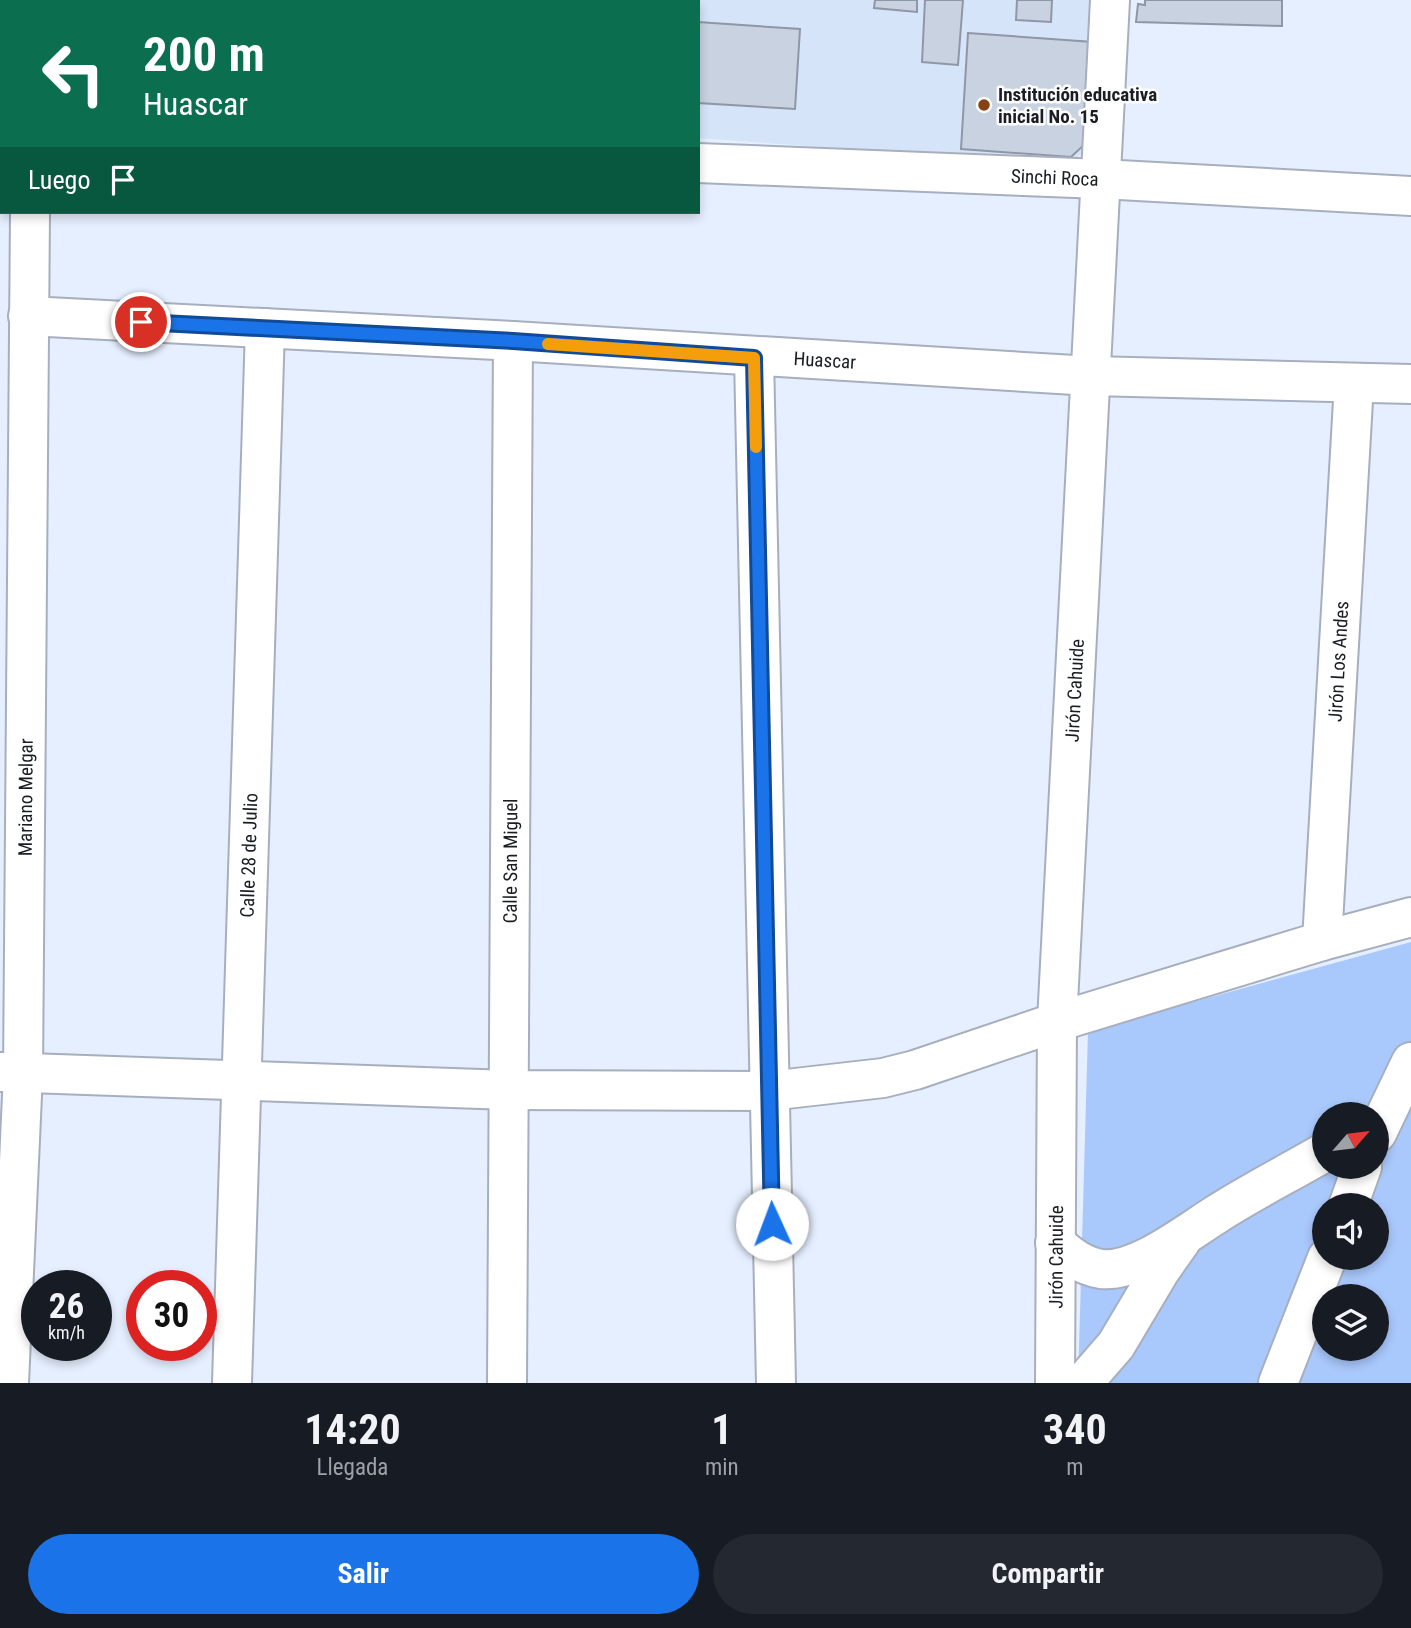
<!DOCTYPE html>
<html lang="es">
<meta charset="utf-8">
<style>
body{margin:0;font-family:"Roboto Condensed",sans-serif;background:#242831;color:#f1f3f6;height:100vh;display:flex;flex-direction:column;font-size:26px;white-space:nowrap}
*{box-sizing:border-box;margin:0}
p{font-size:23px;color:#9ea1a6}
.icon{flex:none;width:38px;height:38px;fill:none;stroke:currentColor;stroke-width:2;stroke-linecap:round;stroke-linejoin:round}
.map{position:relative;height:1383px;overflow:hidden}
.details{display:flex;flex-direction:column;background:#171b24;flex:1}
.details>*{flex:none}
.guide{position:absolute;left:0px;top:0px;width:700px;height:214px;box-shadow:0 4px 10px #0003;background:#0b6e4f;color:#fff;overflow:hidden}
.needle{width:46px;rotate:62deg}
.buttons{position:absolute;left:1312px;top:1102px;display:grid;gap:14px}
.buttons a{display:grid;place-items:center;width:77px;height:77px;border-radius:50%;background:#171b24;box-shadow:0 4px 10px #0003;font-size:35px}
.speed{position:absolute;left:21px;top:1270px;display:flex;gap:14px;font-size:35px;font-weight:700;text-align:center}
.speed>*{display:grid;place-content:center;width:91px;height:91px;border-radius:50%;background:#171b24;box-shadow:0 4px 10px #0003;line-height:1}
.speed small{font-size:18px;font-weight:400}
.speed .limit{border:10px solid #d22;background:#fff;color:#111}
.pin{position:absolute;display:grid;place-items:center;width:60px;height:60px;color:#fff;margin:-30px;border:4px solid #fff;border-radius:50%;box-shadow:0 2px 7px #0007}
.me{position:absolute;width:77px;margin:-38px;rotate:358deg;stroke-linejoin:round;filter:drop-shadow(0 0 5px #0008)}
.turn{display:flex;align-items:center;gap:24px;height:147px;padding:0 28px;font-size:32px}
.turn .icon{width:91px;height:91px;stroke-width:2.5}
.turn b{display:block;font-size:49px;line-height:60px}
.then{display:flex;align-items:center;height:66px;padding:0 28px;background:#0003;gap:14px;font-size:26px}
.eta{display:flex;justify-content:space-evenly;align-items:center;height:119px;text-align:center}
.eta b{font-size:42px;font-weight:700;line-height:49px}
.action{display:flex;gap:14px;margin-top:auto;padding:14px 28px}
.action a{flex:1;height:80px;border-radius:42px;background:#1a73e8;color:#fff;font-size:28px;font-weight:700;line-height:80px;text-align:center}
.action a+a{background:#242831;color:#f1f3f6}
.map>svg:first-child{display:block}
.built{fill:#d6e4fa}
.green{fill:#a9c8fc;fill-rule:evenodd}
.building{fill:#c9d2e1;stroke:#8f97a6;stroke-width:2}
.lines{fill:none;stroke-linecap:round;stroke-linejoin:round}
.minor-casing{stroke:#a7afbe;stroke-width:42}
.minor{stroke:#fff;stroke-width:38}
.route-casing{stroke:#114b97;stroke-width:18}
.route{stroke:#1a73e8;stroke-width:12}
.slow{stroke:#f59e0b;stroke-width:12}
.poi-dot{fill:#844111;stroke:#fcfcfc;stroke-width:2.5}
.labels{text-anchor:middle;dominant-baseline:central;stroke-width:5;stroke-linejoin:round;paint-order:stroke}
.poi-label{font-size:19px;font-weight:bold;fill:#1a1d23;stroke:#fcfcfc;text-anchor:start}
.street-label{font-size:19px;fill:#1a1d23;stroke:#fcfcfc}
</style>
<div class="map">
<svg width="1411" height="1383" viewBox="0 0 1411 1383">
<rect width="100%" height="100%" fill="#e6efff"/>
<!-- built -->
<path class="built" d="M639 0H1097L1089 146 1069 165 698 138V2H639Z"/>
<!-- green -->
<g class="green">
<path d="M63 0H633L63 2Z"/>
<path d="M1411 942V1383H1078L1088 1031ZM1325 1115H1377V1167H1325ZM1325 1206H1377V1258H1325ZM1325 1297H1377V1349H1325Z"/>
</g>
<!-- building -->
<g class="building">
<path d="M875 0H917V12L874 8Z"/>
<path d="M925 0H963L958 65 922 62Z"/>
<path d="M1017 0H1052L1051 22 1016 20Z"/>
<path d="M1145 0H1282V26L1136 22 1138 4 1145 5Z"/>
<path d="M698 22 800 29 795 109 698 103Z"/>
<path d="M968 33 1093 42 1086 143 1071 157 961 149Z"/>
</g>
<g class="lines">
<!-- minor casing -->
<g class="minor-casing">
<g id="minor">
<path d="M33 2V0"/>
<path d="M0 134H2"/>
<path id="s1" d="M698 163 1101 179 1411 196"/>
<path id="s2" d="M28 316 513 341 1091 376 1411 384"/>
<path d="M754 357 776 1383"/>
<path id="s3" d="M1322 941 1354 383"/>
<path d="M0 1072 509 1090 769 1091 883 1078 915 1070 1057 1022 1322 941 1411 917"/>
<path d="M1377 1133 1411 1062"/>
<path d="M1348 1206 1362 1167"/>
<path d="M1055 1243C1069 1255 1082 1266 1101 1269 1137 1273 1188 1232 1217 1214 1251 1192 1289 1173 1325 1152"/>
<path id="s4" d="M9 1383 23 1073 30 212"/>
<path id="s5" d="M232 1383 265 328"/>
<path id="s6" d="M507 1383 513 341"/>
<path id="s7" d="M1055 1383 1057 1022 1110 0"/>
<path d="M1083 1383 1116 1345 1160 1271 1181 1241"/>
<path d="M1278 1383 1327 1258"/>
</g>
</g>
<!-- minor -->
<use href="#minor" class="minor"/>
</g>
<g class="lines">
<!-- route casing -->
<g class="route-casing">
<path id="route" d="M141 322 513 341 754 358 772 1224"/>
</g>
<!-- route -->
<use href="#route" class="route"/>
<!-- slow -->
<path class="slow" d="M548 344 754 358 756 447"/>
</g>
<!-- markers -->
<circle class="poi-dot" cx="984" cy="105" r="7"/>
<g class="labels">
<!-- poi labels -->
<g class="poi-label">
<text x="998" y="94">Institución educativa<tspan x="998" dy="22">inicial No. 15</tspan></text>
</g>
<!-- street labels -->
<g class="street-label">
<text stroke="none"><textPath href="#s1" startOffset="357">Sinchi Roca</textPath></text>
<text stroke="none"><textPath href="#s2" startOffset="798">Huascar</textPath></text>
<text stroke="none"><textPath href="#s3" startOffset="280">Jirón Los Andes</textPath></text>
<text stroke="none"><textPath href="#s7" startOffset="693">Jirón Cahuide</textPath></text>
<text stroke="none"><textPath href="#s4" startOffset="586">Mariano Melgar</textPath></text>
<text stroke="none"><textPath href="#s5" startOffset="528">Calle 28 de Julio</textPath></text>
<text stroke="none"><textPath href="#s6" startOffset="522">Calle San Miguel</textPath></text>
<text stroke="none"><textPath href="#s7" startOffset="126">Jirón Cahuide</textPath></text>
</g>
</g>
</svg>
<div class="buttons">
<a><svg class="needle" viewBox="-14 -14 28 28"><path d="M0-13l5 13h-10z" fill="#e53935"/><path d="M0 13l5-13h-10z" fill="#9ea1a6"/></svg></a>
<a><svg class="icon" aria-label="sound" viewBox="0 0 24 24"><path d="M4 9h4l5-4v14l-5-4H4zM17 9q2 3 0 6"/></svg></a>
<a><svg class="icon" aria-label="layers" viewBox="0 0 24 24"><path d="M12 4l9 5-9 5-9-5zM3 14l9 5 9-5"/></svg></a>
</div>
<div class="speed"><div>26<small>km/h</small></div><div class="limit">30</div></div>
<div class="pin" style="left:141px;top:322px;background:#d93025"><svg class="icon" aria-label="arrive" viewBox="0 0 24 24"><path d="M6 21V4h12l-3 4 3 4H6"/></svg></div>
<svg class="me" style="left:772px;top:1224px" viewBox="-20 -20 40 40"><circle r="19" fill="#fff"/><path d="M0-13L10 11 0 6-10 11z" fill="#1a73e8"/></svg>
<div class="guide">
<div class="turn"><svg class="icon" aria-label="left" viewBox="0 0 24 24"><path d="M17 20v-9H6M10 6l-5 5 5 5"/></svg><div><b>200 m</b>Huascar</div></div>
<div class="then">Luego<svg class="icon" aria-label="arrive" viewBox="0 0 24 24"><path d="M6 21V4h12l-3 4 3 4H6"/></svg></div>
</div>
</div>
<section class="details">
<div class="eta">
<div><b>14:20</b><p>Llegada</p></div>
<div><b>1</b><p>min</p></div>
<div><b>340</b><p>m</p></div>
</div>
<div class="action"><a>Salir</a><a>Compartir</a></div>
</section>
